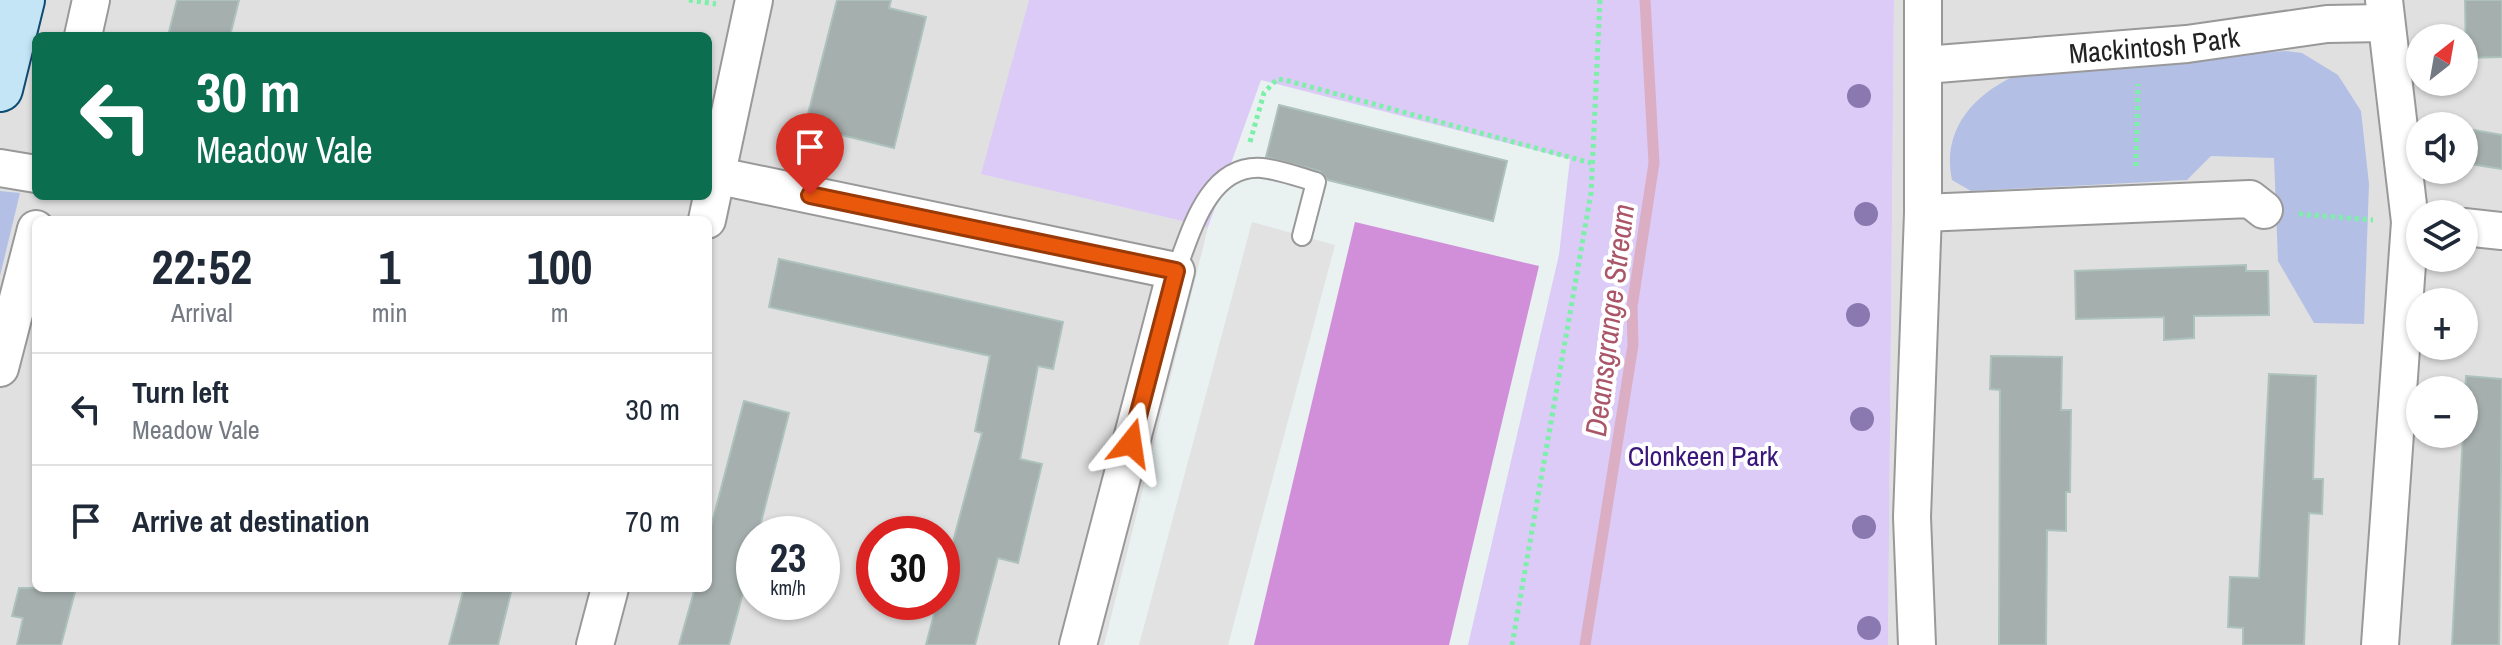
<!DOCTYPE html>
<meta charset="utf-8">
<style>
body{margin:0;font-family:"Archivo Narrow",sans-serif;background:#f6f6f7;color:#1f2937;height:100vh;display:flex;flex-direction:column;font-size:30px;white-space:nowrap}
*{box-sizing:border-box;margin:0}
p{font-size:26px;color:#747a83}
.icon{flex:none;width:44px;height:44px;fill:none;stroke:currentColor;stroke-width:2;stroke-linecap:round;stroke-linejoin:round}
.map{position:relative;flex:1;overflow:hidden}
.sheet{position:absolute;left:32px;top:216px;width:680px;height:376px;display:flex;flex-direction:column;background:#fff;border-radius:12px;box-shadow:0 2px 6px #0004}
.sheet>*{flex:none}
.guide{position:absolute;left:32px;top:32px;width:680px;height:168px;border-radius:12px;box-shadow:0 2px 6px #0004;background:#0b6e4f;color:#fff;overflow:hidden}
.needle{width:52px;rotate:31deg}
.buttons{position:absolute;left:2406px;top:24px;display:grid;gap:16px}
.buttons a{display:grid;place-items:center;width:72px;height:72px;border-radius:50%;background:#fff;box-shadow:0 2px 6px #0004;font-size:40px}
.speed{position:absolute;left:736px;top:516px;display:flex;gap:16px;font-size:40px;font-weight:700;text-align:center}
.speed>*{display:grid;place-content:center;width:104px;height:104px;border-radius:50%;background:#fff;box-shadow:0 2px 6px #0004;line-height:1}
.speed small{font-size:20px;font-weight:400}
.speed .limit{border:12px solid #d22;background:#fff;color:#111}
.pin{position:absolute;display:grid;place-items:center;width:68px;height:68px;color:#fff;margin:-82px -34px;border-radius:50% 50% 50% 0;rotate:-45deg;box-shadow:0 0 8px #0007}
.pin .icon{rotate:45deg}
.me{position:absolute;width:88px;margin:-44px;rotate:15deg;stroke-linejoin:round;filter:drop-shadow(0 0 6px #0008)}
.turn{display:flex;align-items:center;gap:28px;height:168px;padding:0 32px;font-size:36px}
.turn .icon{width:104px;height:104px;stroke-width:2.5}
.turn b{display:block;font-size:56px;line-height:68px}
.eta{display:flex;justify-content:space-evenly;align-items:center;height:136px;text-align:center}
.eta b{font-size:48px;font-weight:800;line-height:56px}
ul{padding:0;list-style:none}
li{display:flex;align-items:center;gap:24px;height:112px;padding:0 32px;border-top:2px solid #e0e1e3}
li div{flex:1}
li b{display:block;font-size:30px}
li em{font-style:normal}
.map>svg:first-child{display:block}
.residential{fill:#dfe0df;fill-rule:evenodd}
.grass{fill:#b4bfe6}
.park{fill:#dbcbf6}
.pitch{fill:#d18fd9}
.parking{fill:#e2e2e2}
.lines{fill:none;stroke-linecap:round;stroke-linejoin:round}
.stream{stroke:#dbaec4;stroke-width:11}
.building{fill:#a5afad;stroke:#adc2bc;stroke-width:2}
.service-casing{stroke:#999;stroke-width:22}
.minor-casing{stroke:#999;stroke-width:40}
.secondary-casing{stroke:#0f4c73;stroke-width:48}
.path{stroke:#7cefa8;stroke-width:5;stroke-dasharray:4 4;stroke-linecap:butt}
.service{stroke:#fff;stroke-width:18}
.minor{stroke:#fff;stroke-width:36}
.secondary{stroke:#c3e5f5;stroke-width:44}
.tree{fill:#8979b0}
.route-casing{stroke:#983908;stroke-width:20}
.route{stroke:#ea580c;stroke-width:14}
.labels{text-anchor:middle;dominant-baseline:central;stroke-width:8;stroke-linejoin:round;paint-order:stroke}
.street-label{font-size:28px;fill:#222;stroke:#fff}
.park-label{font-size:28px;fill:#3a167a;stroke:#fff}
.water-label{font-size:30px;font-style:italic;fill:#ab5568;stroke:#fff}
</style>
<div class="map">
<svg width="2502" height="645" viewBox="0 0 2502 645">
<rect width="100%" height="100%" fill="#e9f1f1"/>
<!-- residential -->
<g class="residential">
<path d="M0 0H1029L982 174 1208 227 1104 645H0ZM36 36H708V196H36ZM36 220H708V588H36ZM754 534H822V602H754ZM874 534H942V602H874Z"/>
<path d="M1894 0H2502V645H1888ZM2420 38H2464V82H2420ZM2420 126H2464V170H2420ZM2420 214H2464V258H2420ZM2420 302H2464V346H2420ZM2420 390H2464V434H2420Z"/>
</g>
<!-- grass -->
<g class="grass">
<path d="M2286 51 2302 53 2338 75 2361 111 2369 184 2364 324 2314 323 2278 261 2274 158 2211 156 2187 180 1971 191 1952 180C1941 129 1975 93 2019 74Z"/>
<path d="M0 191 20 193 0 276Z"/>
</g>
<!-- park -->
<path class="park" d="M1029 0H1894L1888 645H1468L1559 255 1570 159 1261 80 1208 227 981 174Z"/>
<!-- pitch -->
<path class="pitch" d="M1355 222 1539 266 1449 645H1254Z"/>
<!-- parking -->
<path class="parking" d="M1252 222 1335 245 1228 645H1139Z"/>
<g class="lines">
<!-- stream -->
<path class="stream" d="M1585 645 1633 345 1632 307 1654 163 1645 0"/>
</g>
<!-- building -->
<g class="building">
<path d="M177 0H239L230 36H168Z"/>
<path d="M837 0H891L889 8 926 17 894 148 805 126Z"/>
<path d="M2465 0H2502V57L2466 58Z"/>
<path d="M1279 105 1507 161 1493 221 1328 180 1319 171 1266 157Z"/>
<path d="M2474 130 2502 135V169L2469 164Z"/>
<path d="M779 259 1063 322 1053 369 1038 366 1020 459 1042 464 1018 563 998 558 975 645H926L937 602H942V583L982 433 975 431 990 356 769 307Z"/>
<path d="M2246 265V271H2268L2269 315 2194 316V338L2164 340V317L2076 319 2075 271Z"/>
<path d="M1991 356 2062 357 2061 410H2071L2070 492H2066V531L2047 530 2046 645H1999L2000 390 1990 389Z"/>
<path d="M2269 374 2316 376 2313 479H2323L2322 514 2309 513 2304 645H2243V628L2228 627 2230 577 2259 578Z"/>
<path d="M2466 376 2502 379 2499 645H2452Z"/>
<path d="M744 401 789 413 758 534H754V550L739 608 729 645H679L695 588H708V538Z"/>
<path d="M19 588H76L61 645H17L23 618 12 616Z"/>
<path d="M464 588H512L498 645H449Z"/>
</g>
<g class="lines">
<!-- service casing -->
<g class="service-casing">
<path id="service" d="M1176 271C1191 232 1208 164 1262 168 1280 170 1299 177 1316 182L1302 236"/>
</g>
<!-- minor casing -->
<g class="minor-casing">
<g id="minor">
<path d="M83 36 91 0"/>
<path id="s1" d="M1925 65 2187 44 2327 24 2384 23"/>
<path d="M0 168 36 174"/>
<path d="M719 176 1176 271 1078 645"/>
<path d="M1923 213 2250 199 2264 210"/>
<path d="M707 220 754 0"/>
<path d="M2464 227 2502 231"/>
<path d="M0 368 36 229"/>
<path d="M595 645 610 588"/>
<path d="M1917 645 1912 517 1923 213V0"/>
<path d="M2380 645 2410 222 2384 0"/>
</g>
</g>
<!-- secondary casing -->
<g class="secondary-casing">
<path id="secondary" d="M0 89 22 0"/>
</g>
<!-- path -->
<g class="path">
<path d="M689 0 716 4"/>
<path d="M1250 142 1264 93 1277 79 1285 80 1591 163"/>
<path d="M2136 166 2138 84"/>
<path d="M2299 214 2373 220"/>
<path d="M1512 645 1591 193 1600 0"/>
</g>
<!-- service -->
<use href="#service" class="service"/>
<!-- minor -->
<use href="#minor" class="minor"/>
<!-- secondary -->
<use href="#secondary" class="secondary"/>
</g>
<!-- trees -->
<g class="tree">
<circle cx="1859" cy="96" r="12"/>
<circle cx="1866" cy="214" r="12"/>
<circle cx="1858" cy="315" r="12"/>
<circle cx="1862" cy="419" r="12"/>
<circle cx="1864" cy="527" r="12"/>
<circle cx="1869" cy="628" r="12"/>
</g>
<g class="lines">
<!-- route casing -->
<g class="route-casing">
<path id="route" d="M810 195 1176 271 1131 443"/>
</g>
<!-- route -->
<use href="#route" class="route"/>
</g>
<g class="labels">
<!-- street labels -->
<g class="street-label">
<text stroke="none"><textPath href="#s1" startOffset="230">Mackintosh Park</textPath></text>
</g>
<!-- park labels -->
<g class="park-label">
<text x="1703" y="456">Clonkeen Park</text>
</g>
<!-- water labels -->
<g class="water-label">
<text transform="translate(1609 320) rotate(-83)">Deansgrange Stream</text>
</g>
</g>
</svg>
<div class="buttons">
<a><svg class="needle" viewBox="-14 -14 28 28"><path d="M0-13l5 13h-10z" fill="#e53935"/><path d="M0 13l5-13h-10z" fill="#747a83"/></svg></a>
<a><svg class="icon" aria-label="sound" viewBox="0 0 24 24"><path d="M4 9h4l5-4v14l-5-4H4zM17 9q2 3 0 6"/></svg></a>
<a><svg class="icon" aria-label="layers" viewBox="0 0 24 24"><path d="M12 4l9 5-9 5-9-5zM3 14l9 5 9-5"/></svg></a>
<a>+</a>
<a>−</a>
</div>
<div class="speed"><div>23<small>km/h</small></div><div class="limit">30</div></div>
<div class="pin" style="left:810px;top:195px;background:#d93025"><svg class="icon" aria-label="arrive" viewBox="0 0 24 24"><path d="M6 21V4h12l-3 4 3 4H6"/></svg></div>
<svg class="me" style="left:1131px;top:443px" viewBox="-20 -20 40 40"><path d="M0-17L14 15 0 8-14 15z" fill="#ea580c" stroke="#fff" stroke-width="4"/></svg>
<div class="guide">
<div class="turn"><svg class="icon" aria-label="left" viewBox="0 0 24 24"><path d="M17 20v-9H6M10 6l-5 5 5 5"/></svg><div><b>30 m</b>Meadow Vale</div></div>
</div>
<section class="sheet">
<div class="eta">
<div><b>22:52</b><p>Arrival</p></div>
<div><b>1</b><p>min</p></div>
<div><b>100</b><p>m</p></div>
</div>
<ul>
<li><svg class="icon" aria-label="left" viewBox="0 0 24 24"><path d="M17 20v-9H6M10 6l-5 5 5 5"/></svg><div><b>Turn left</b><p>Meadow Vale</p></div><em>30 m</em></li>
<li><svg class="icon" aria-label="arrive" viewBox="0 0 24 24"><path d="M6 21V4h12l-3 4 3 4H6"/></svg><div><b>Arrive at destination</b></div><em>70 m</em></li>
</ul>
</section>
</div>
